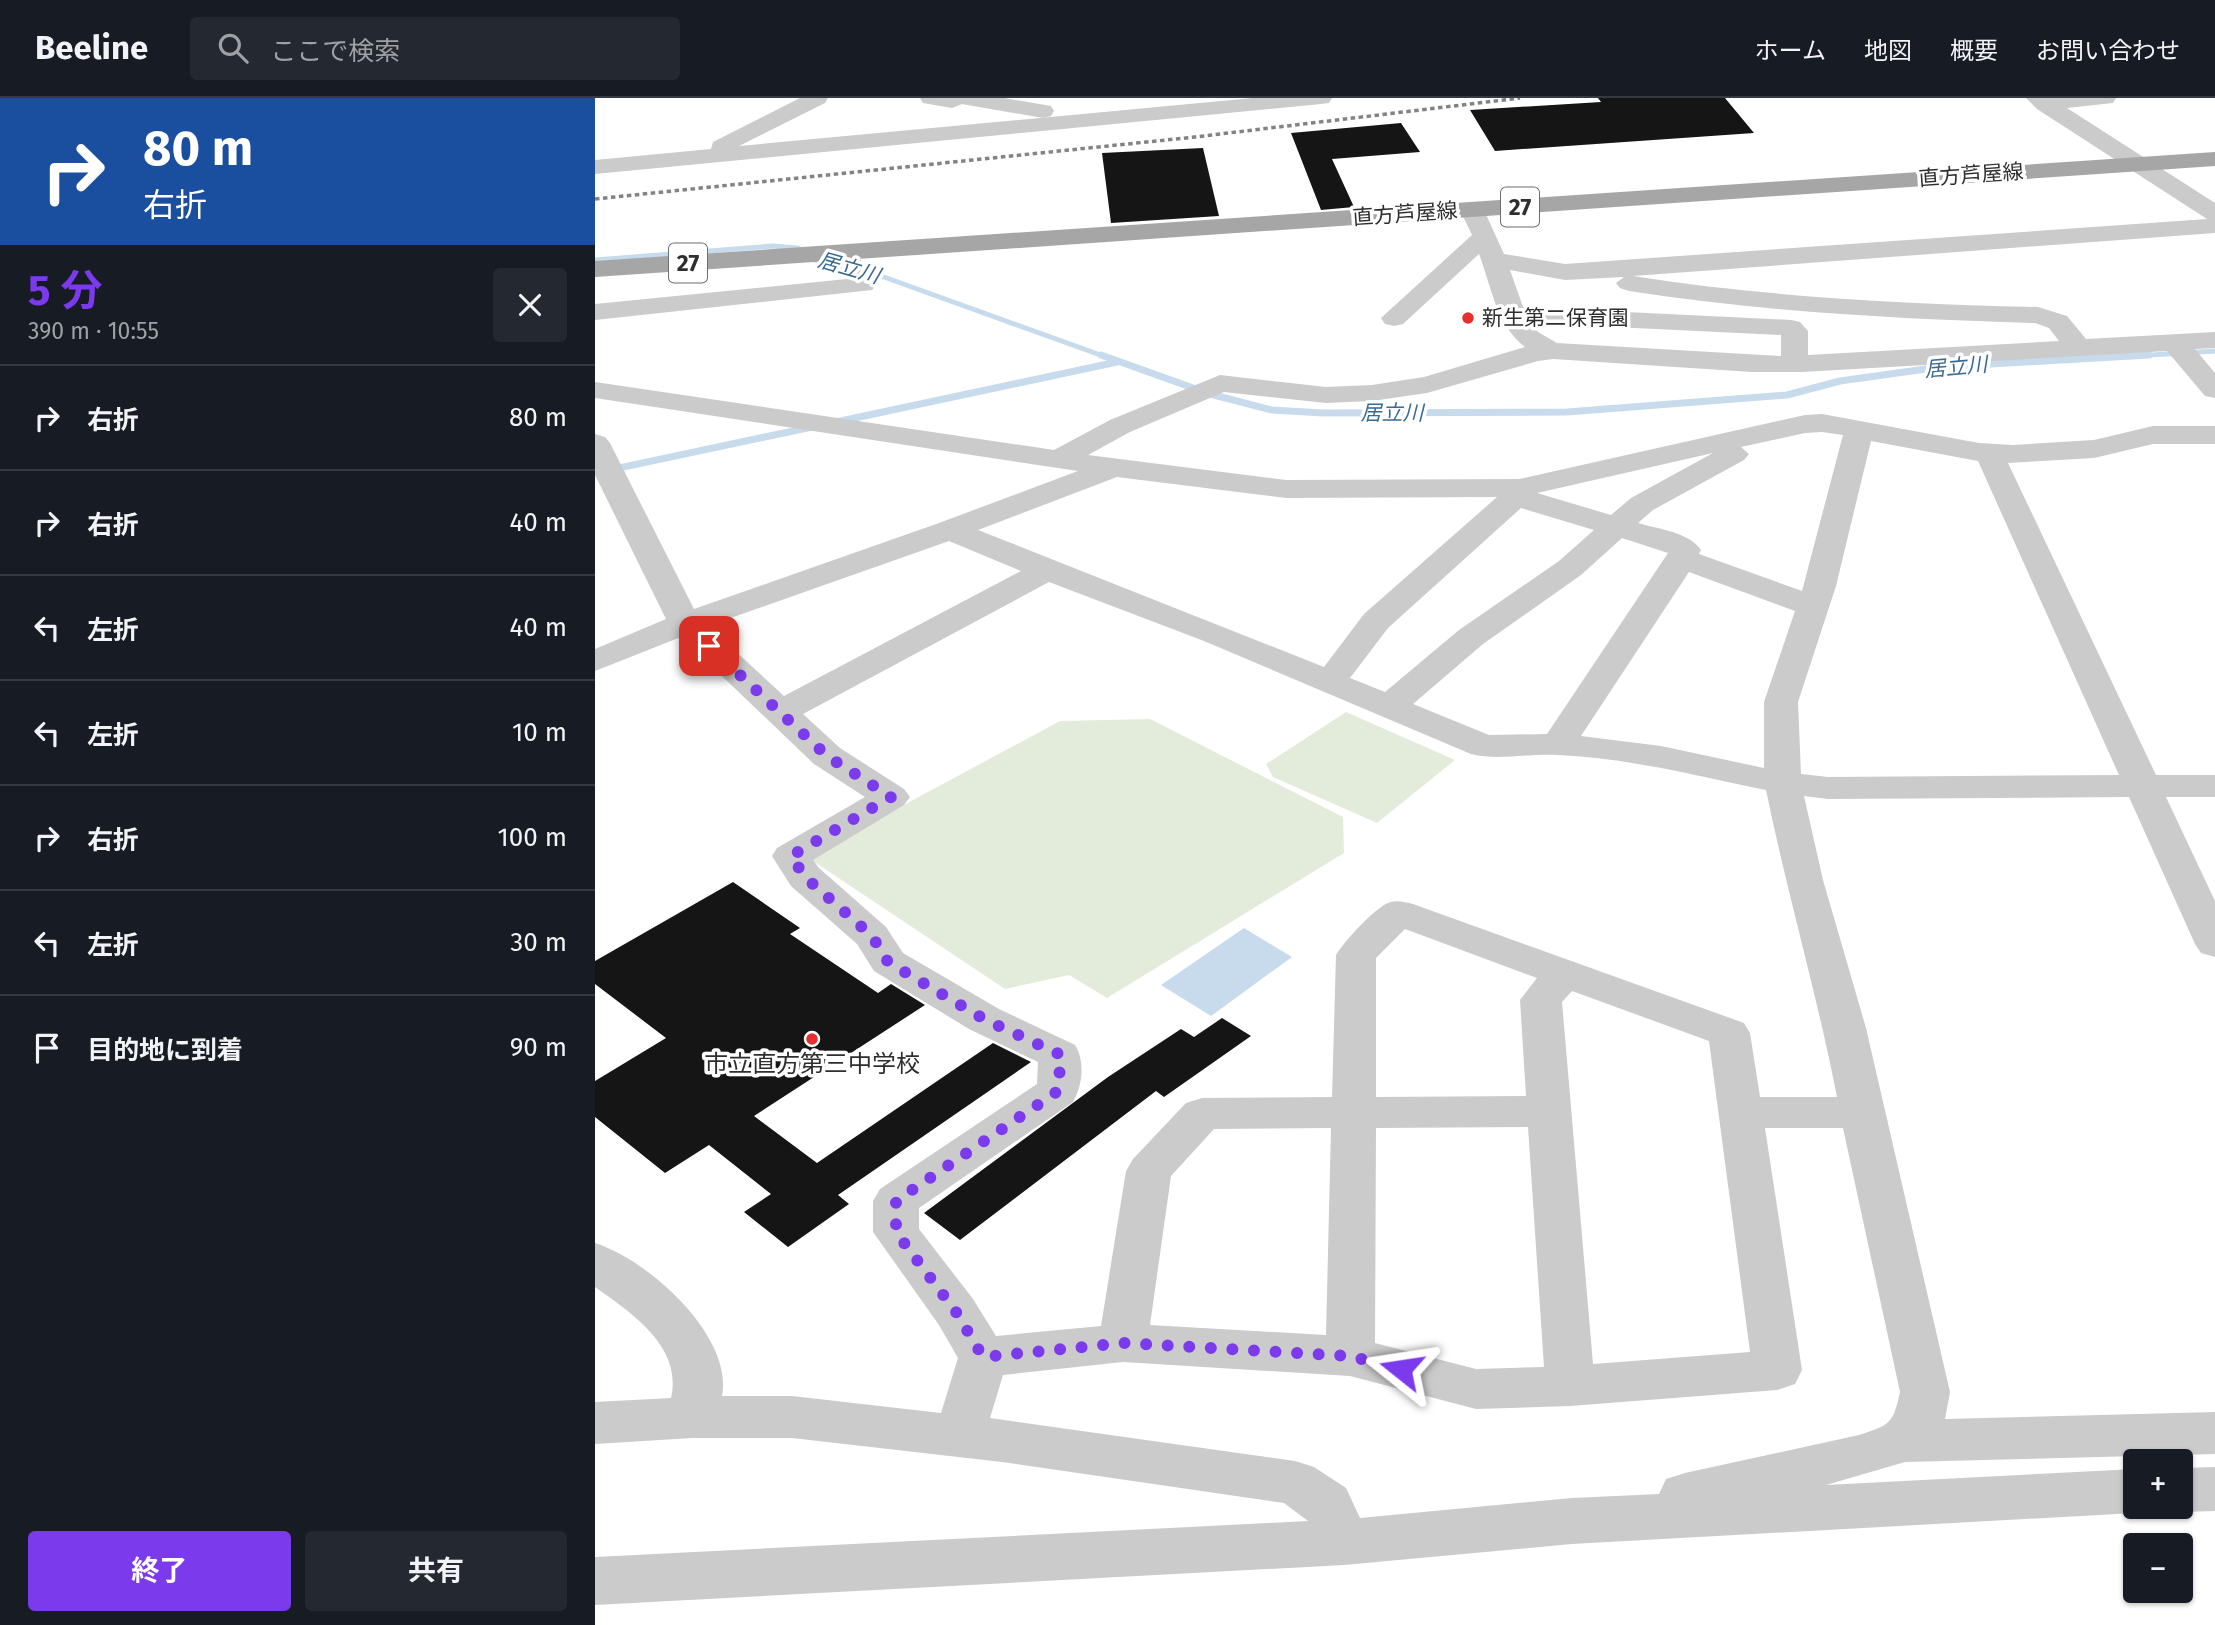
<!DOCTYPE html>
<html lang="ja">
<meta charset="utf-8">
<style>
body{margin:0;font-family:"Fira Sans","Noto Sans JP",sans-serif;background:#242831;color:#f1f3f6;height:100vh;display:flex;flex-direction:column;font-size:26px;white-space:nowrap}
*{box-sizing:border-box;margin:0}
p{font-size:23px;color:#9ea1a6}
.icon{flex:none;width:38px;height:38px;fill:none;stroke:currentColor;stroke-width:2;stroke-linecap:round;stroke-linejoin:round}
.map{position:relative;flex:1;overflow:hidden}
.details{display:flex;flex-direction:column;background:#171b24;width:595px}
.details>*{flex:none}
.guide{background:#1a4fa0;color:#fff;overflow:hidden}
.controls{position:absolute;left:1528px;top:1351px;display:grid;gap:14px}
.controls a{display:grid;place-items:center;width:70px;height:70px;border-radius:7px;background:#171b24;box-shadow:0 2px 5px #0004;font-size:35px}
.pin{position:absolute;display:grid;place-items:center;width:60px;height:60px;color:#fff;margin:-30px;border-radius:14px;box-shadow:0 4px 10px #0006}
.me{position:absolute;width:77px;margin:-38px;rotate:285deg;stroke-linejoin:round;filter:drop-shadow(0 0 5px #0008)}
.turn{display:flex;align-items:center;gap:24px;height:147px;padding:0 28px;font-size:32px}
.turn .icon{width:91px;height:91px;stroke-width:2.5}
.turn b{display:block;font-size:49px;line-height:60px}
.round{display:grid;place-items:center;flex:none;width:74px;height:74px;border-radius:7px;background:#242831}
.headline{display:flex;align-items:center;justify-content:space-between;height:119px;padding:0 28px}
h1{font-size:42px;font-weight:700;line-height:52px;color:#7c3aed}
.button{display:flex;gap:14px;margin-top:auto;padding:14px 28px}
.button a{flex:1;height:80px;border-radius:7px;background:#7c3aed;color:#fff;font-size:28px;font-weight:700;line-height:80px;text-align:center}
.button a+a{background:#242831;color:#f1f3f6}
ul{padding:0;list-style:none}
li{display:flex;align-items:center;gap:21px;height:105px;padding:0 28px;border-top:2px solid #363941}
li div{flex:1}
li b{display:block;font-size:26px}
li em{font-style:normal}
header{display:flex;align-items:center;gap:42px;box-sizing:border-box;height:98px;padding:0 35px;background:#171b24;border-bottom:2px solid #363941}
header strong{font-size:33px}
nav{display:flex;gap:38px;margin-inline-start:auto;font-size:24px}
.search{width:490px;height:63px;background:#242831;display:flex;align-items:center;gap:18px;box-sizing:border-box;padding:0 24px;border-radius:7px;color:#9ea1a6;font-size:26px}
main{display:flex;flex:1;min-height:0}
.map>svg:first-child{display:block}
.green{fill:#e3ecdb}
.water{fill:#c7dbec}
.lines{fill:none;stroke-linecap:round;stroke-linejoin:round}
.stream-far1{stroke:#c7dbec;stroke-width:5}
.stream{stroke:#c7dbec;stroke-width:7}
.building{fill:#151515}
.minor{fill:#cbcbcb;fill-rule:evenodd}
.major{fill:#a6a6a6;fill-rule:evenodd}
.rail{stroke:#838383;stroke-width:3.5;stroke-dasharray:4.5 3.5;stroke-linecap:butt}
.route{stroke:#7c3aed;stroke-width:12;stroke-dasharray:0 21.6}
.poi-dot{fill:#e62f30;stroke:#fff;stroke-width:2.5}
.labels{text-anchor:middle;dominant-baseline:central;stroke-width:7;stroke-linejoin:round;paint-order:stroke}
.far-street-label{font-size:21px;fill:#2e2e2e;stroke:#fff}
.far-water-label{font-size:21px;font-style:italic;fill:#3b6a91;stroke:#fff}
.far-poi-label{font-size:21px;fill:#2e2e2e;stroke:#fff;text-anchor:start}
.shield{fill:#fff;stroke:#6d6d6d;stroke-width:2}
.shield-label{font-size:23px;font-weight:bold;fill:#2e2e2e}
.poi-label{font-size:24px;fill:#2e2e2e;stroke:#fff}
</style>
<header>
<strong>Beeline</strong>
<div class="search"><svg class="icon" aria-label="search" viewBox="0 0 24 24"><circle cx="10" cy="10" r="6"/><path d="M15 15l6 6"/></svg>ここで検索</div>
<nav><a>ホーム</a><a>地図</a><a>概要</a><a>お問い合わせ</a></nav>
</header>
<main>
<section class="details">
<div class="guide">
<div class="turn"><svg class="icon" aria-label="right" viewBox="0 0 24 24"><path d="M7 20v-9h11M14 6l5 5-5 5"/></svg><div><b>80 m</b>右折</div></div>
</div>
<div class="headline"><div><h1>5 分</h1><p>390 m · 10:55</p></div><a class="round"><svg class="icon" aria-label="close" viewBox="0 0 24 24"><path d="M6 6l12 12M18 6L6 18"/></svg></a></div>
<ul>
<li><svg class="icon" aria-label="right" viewBox="0 0 24 24"><path d="M7 20v-9h11M14 6l5 5-5 5"/></svg><div><b>右折</b></div><em>80 m</em></li>
<li><svg class="icon" aria-label="right" viewBox="0 0 24 24"><path d="M7 20v-9h11M14 6l5 5-5 5"/></svg><div><b>右折</b></div><em>40 m</em></li>
<li><svg class="icon" aria-label="left" viewBox="0 0 24 24"><path d="M17 20v-9H6M10 6l-5 5 5 5"/></svg><div><b>左折</b></div><em>40 m</em></li>
<li><svg class="icon" aria-label="left" viewBox="0 0 24 24"><path d="M17 20v-9H6M10 6l-5 5 5 5"/></svg><div><b>左折</b></div><em>10 m</em></li>
<li><svg class="icon" aria-label="right" viewBox="0 0 24 24"><path d="M7 20v-9h11M14 6l5 5-5 5"/></svg><div><b>右折</b></div><em>100 m</em></li>
<li><svg class="icon" aria-label="left" viewBox="0 0 24 24"><path d="M17 20v-9H6M10 6l-5 5 5 5"/></svg><div><b>左折</b></div><em>30 m</em></li>
<li><svg class="icon" aria-label="arrive" viewBox="0 0 24 24"><path d="M6 21V4h12l-3 4 3 4H6"/></svg><div><b>目的地に到着</b></div><em>90 m</em></li>
</ul>
<div class="button"><a>終了</a><a>共有</a></div>
</section>
<div class="map">
<svg width="1620" height="1527" viewBox="0 0 1620 1527">
<rect width="100%" height="100%" fill="#fff"/>
<!-- green -->
<g class="green">
<path d="M751 614 860 662 782 725 678 679 671 666Z"/>
<path d="M555 621 748 719 749 755 512 900 474 877 410 891 212 759 465 623Z"/>
</g>
<!-- water -->
<path class="water" d="M649 830 697 859 616 918 566 887Z"/>
<g class="lines">
<!-- stream-far1 -->
<g class="stream-far1">
<path d="M0 162 178 148 203 150 220 162 289 179 511 259"/>
<path d="M1523 259 1620 253"/>
</g>
<!-- stream -->
<g class="stream">
<path d="M506 257 615 296 677 312 728 315 972 314 1192 297 1245 283 1345 269 1554 257"/>
<path d="M241 324 522 264"/>
<path d="M0 375 217 329"/>
</g>
</g>
<!-- building -->
<g class="building">
<path d="M1003 0H1130L1159 35 900 53 875 12 1006 4Z"/>
<path d="M806 25 825 54 737 61 759 109 726 112 696 35Z"/>
<path d="M608 50 624 118 516 125 507 55Z"/>
<path d="M138 784 205 830 195 836 283 895 296 886 330 907 159 1018 222 1065 398 945 436 964 243 1097 254 1106 193 1149 149 1114 176 1096 114 1047 70 1075 0 1019V983L71 940 0 886V863Z"/>
<path d="M627 920 656 938 569 999 561 993 365 1142 329 1115 513 979 586 931 599 939Z"/>
</g>
<g class="lines">
<!-- minor -->
<g class="minor">
<path d="M205 0H233L230 5 144 48 658 0H737L734 5 726 6 0 76V62L116 51 118 44Z"/>
<path d="M325 0H409L456 8 459 13 456 18 448 20 367 6 357 10 328 5Z"/>
<path d="M1431 0H1521L1518 5 1472 10 1620 105V135L1038 178C1172 199 1307 206 1443 209L1472 218 1491 241 1620 234V250L1600 251 1620 275V300L1610 298 1572 253 1207 274H1157L958 261 943 263 832 295 777 303 731 305 629 294 535 334 493 357 691 382 924 381 1210 317 1227 316 1384 345 1418 347 1499 342 1558 328H1620V346H1558L1499 360 1413 365 1561 677H1620V699H1571L1620 803V859L1606 855 1600 846 1534 699 1233 701 1209 698 1228 782 1271 930 1355 1294 1350 1321 1620 1314V1356L1310 1364 1231 1387 1540 1371V1409H1558L1540 1415 977 1446 749 1467 0 1507V1459L713 1423 689 1405 407 1364 197 1340H97L0 1346V1304L76 1300C88 1248 36 1215 0 1189V1145C52 1161 139 1238 127 1298H197L346 1315 363 1260 344 1227 278 1134V1103L285 1091 442 986 443 964 374 931 279 873 262 846 196 788 177 758 182 750 270 699 219 666 86 539 0 573V551L71 521 0 377V336L10 339 15 345 99 511 344 425 483 373 0 300V284L459 352 515 322 625 277 731 289 777 287 829 279 930 249C902 228 896 188 884 156L808 226 799 228 790 226 786 220 877 137 865 112 869 107 877 105 885 107 889 112 909 156 970 166 1612 121 1442 11ZM915 172 970 182 1029 179 1021 185 1025 190 1034 193C1169 214 1304 221 1440 225L1454 230 1464 243 1213 257V233L1205 224 1196 222 928 209ZM936 225 1186 237V258L962 245 943 234ZM1227 334 1248 337 1207 493 1104 456 1106 452C1094 434 1063 431 1043 425L1058 412 1149 362 1154 356 1146 349 1210 335ZM1276 343 1383 363 1524 677 1233 679 1206 676 1203 604 1241 488ZM1118 355 1036 400 1016 417 942 395ZM522 379 691 400 902 399 769 516 729 569 383 432ZM926 410 999 432 964 463 864 532 790 594 755 580 793 530ZM1027 440 1073 455 952 636 894 637 818 606 888 546 986 477ZM354 443 426 473 189 598 113 528ZM1094 474 1200 513 1169 604V670L1066 648 986 638ZM454 484 609 543 876 656C904 663 934 655 963 657 1033 660 1103 678 1171 692 1192 795 1222 896 1242 999H1165L1155 935 1149 925 818 806C809 804 800 801 791 806 777 813 749 844 741 857L737 999 607 1000 591 1005 538 1061 531 1073 506 1228 401 1238 378 1201 324 1131V1110L478 1004C488 987 490 963 480 947L404 911 308 855 291 829 224 770 218 762 309 707 315 699 309 691 245 650 208 616ZM810 831 942 880 925 902 931 998 781 999V860ZM977 893 1114 943 1155 1254 998 1266 967 904ZM933 1029 949 1269 881 1271 780 1245 781 1030ZM736 1030 731 1237 555 1227 576 1078 619 1031ZM1170 1030H1248L1305 1294C1298 1326 1295 1327 1264 1337L1090 1375 1071 1381 1064 1396 977 1400 765 1420 751 1390 719 1369 700 1363 395 1320 408 1277 528 1264 755 1278 881 1311 975 1308 1182 1292 1200 1286 1207 1272Z"/>
<path d="M249 147 258 149 281 187 277 192 0 222V206L252 181 237 154 240 149Z"/>
<path d="M1620 1369V1413L1586 1414 1571 1409H1586V1370Z"/>
</g>
<!-- major -->
<path class="major" d="M1620 54V68L0 179V163Z"/>
<!-- rail -->
<path class="rail" d="M0 101 600 39 925 0"/>
</g>
<g class="lines">
<!-- route -->
<path class="route" d="M114 548 232 658 296 699 196 758 210 779 277 838 293 864 389 921 466 957 463 993 301 1103V1134L361 1214 388 1259 528 1245 755 1258 806 1271"/>
</g>
<!-- markers -->
<g class="poi-dot">
<circle cx="873" cy="220" r="7"/>
<circle cx="217" cy="941" r="7"/>
</g>
<g class="labels">
<!-- far-street labels -->
<g class="far-street-label">
<text transform="translate(1376 77) rotate(-4)">直方芦屋線</text>
<text transform="translate(810 116) rotate(-4)">直方芦屋線</text>
</g>
<!-- far-water labels -->
<g class="far-water-label">
<text transform="translate(254 170) rotate(16)">居立川</text>
<text transform="translate(1361 269) rotate(-5)">居立川</text>
<text x="797" y="315">居立川</text>
</g>
<!-- far-poi labels -->
<g class="far-poi-label">
<text x="887" y="220">新生第二保育園</text>
</g>
<!-- shield labels -->
<g class="shield">
<rect x="906" y="89.5" width="38" height="39" rx="5"/>
<rect x="74" y="145.5" width="38" height="39" rx="5"/>
</g>
<g class="shield-label">
<text x="925" y="109">27</text>
<text x="93" y="165">27</text>
</g>
<!-- poi labels -->
<g class="poi-label">
<text x="217" y="966">市立直方第三中学校</text>
</g>
</g>
</svg>
<div class="controls">
<a>+</a>
<a>−</a>
</div>
<div class="pin" style="left:114px;top:548px;background:#d93025"><svg class="icon" aria-label="arrive" viewBox="0 0 24 24"><path d="M6 21V4h12l-3 4 3 4H6"/></svg></div>
<svg class="me" style="left:806px;top:1271px" viewBox="-20 -20 40 40"><path d="M0-17L14 15 0 8-14 15z" fill="#7c3aed" stroke="#fff" stroke-width="4"/></svg>
</div>
</main>
